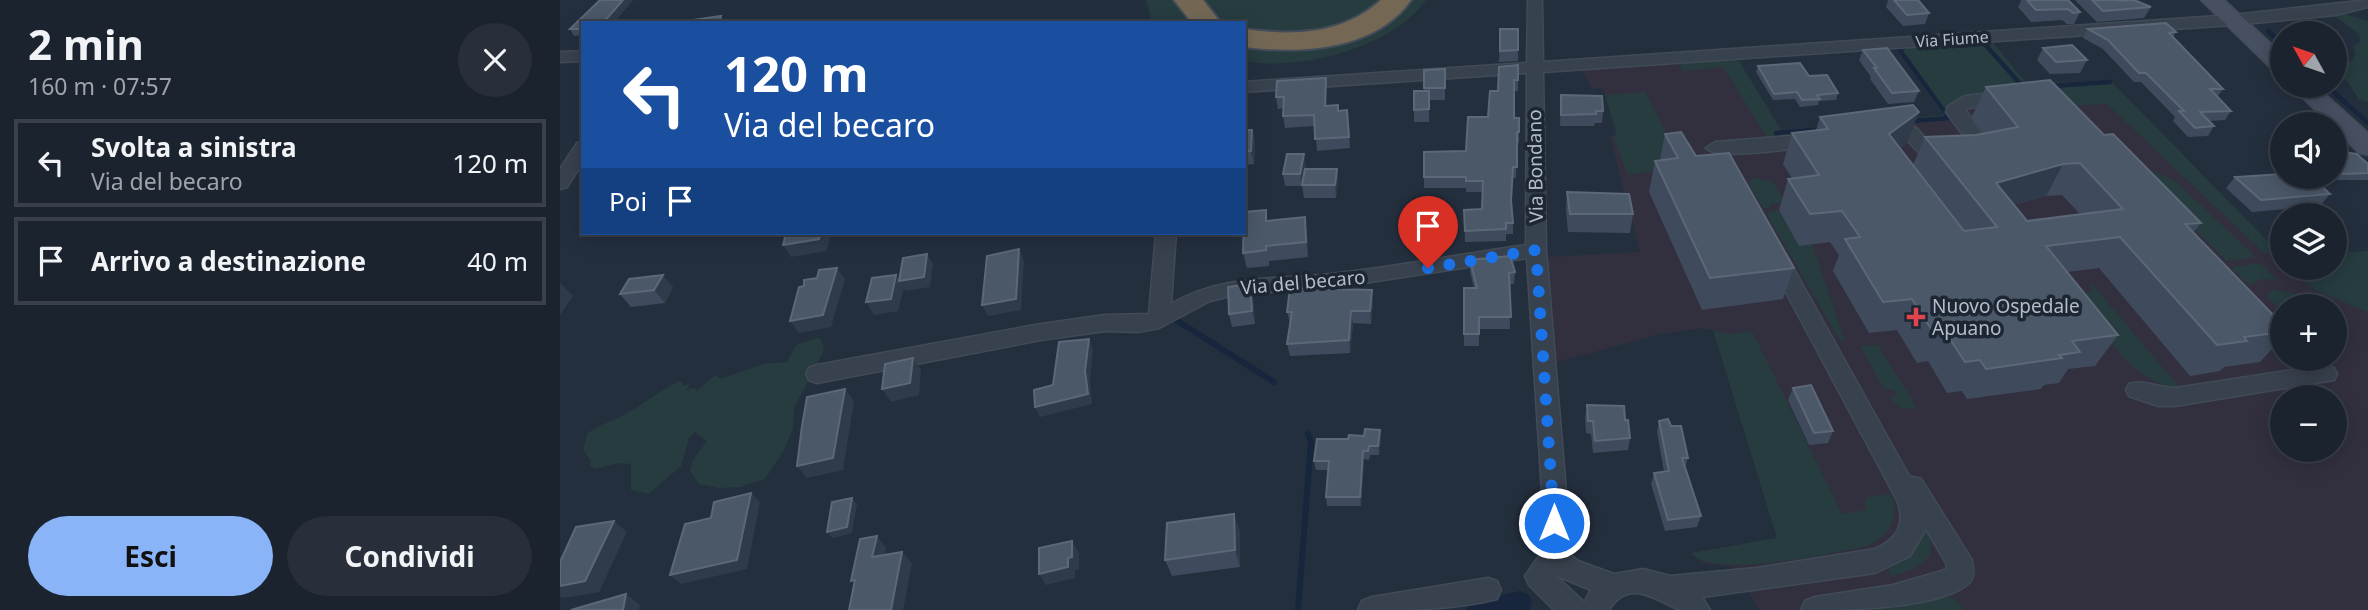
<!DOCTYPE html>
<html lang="it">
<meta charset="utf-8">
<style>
body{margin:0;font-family:"Noto Sans",sans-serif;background:#282f3a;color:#f1f3f6;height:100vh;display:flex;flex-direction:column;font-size:26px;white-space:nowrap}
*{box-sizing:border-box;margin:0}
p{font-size:23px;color:#a0a4aa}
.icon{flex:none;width:38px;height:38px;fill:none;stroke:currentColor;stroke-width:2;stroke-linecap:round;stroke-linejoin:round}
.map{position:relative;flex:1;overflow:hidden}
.panel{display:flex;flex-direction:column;background:#1b232e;width:560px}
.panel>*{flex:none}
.banner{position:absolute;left:21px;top:21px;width:665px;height:214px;border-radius:0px;box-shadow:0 4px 18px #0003,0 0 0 2px #39404a;background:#1a4fa0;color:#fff;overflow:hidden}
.needle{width:46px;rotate:310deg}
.fabs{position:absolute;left:1710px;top:21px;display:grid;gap:14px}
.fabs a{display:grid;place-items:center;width:77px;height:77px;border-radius:50%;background:#1b232e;box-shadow:0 4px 18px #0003,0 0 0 2px #39404a;font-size:35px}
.pin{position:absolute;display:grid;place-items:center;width:60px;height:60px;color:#fff;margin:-72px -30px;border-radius:50% 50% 50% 0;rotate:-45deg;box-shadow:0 0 7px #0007}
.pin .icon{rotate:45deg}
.me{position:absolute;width:77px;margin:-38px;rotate:0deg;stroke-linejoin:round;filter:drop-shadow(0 0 5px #0008)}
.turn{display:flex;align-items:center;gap:24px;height:147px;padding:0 28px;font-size:32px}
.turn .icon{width:91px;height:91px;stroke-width:2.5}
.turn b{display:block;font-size:49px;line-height:60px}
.then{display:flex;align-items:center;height:66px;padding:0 28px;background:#0003;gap:14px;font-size:26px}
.round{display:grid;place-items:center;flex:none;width:74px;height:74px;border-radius:37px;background:#282f3a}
.summary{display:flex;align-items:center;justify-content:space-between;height:119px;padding:0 28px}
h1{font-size:42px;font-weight:700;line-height:52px}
.button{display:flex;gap:14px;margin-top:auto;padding:14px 28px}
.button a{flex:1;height:80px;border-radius:42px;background:#8ab4f8;color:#111;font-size:28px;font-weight:700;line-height:80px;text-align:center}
.button a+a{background:#282f3a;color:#f1f3f6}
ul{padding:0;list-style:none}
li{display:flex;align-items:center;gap:21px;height:88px;margin:0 14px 10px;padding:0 14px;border:4px solid #39404a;border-radius:0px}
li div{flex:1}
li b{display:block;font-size:26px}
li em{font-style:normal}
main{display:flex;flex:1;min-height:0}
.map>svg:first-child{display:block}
.medical{fill:#32303f;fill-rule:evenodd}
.green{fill:#263c3f}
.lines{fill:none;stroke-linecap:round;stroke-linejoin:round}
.stream-far1{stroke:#17263c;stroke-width:4.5}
.stream{stroke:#17263c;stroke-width:6}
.canal{fill:#17263c;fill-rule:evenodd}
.street-casing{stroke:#414a57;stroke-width:3}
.secondary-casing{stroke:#414a57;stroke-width:3}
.highway-casing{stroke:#434c59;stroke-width:4}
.street{fill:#38414e;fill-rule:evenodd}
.secondary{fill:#465061;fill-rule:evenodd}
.highway{fill:#746855;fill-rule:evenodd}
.wall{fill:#3f4b5c;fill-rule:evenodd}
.shaded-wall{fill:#2f3b4b}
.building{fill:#4b5868;stroke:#5c6777;stroke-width:2;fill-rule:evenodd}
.route{stroke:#1a73e8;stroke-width:12;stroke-dasharray:0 21.6}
.health-dot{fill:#e0444e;stroke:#1d2633;stroke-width:2.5}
.labels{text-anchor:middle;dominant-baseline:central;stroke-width:7;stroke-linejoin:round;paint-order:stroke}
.far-street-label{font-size:16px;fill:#b4bcc9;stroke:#1d2633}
.street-label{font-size:19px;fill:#b4bcc9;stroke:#1d2633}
.poi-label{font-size:19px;fill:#b4bcc9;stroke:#1d2633;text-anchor:start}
</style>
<main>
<section class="panel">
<div class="summary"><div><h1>2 min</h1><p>160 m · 07:57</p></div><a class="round"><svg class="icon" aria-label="close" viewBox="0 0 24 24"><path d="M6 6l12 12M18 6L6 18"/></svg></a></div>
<ul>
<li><svg class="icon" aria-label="left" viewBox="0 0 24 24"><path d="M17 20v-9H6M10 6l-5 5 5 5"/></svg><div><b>Svolta a sinistra</b><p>Via del becaro</p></div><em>120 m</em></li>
<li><svg class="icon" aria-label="arrive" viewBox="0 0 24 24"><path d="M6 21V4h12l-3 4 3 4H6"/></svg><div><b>Arrivo a destinazione</b></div><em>40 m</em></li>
</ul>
<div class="button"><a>Esci</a><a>Condividi</a></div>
</section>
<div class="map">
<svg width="1808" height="610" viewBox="0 0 1808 610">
<rect width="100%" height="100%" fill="#242f3e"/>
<!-- medical -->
<path class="medical" d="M1429 38 1467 84 1550 80 1722 256V268H1774L1775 253 1808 251V610H1199L1173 567 1142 563 1131 553 1217 538 1153 330 1142 328 1100 334 991 364 987 257 1080 252 1050 137 1057 135 1045 95 1041 88 1032 89 1022 70 1176 59 1221 130 1383 115 1337 50ZM1722 306H1774V359H1722ZM1722 397H1774V450H1722Z"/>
<!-- green -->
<g class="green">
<path d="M586 0H618L635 23H592Z"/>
<path d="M635 0H830C789 40 737 35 684 34V23H657Z"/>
<path d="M845 0H866C834 47 739 72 684 61V43L737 46Z"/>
<path d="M1785 14 1808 21V102L1799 100 1788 82 1775 74 1774 58 1792 61 1795 54 1793 46 1800 42 1799 34 1775 16Z"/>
<path d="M1429 38 1467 84 1550 80 1722 256V263L1709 253H1704L1547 104 1505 106 1407 98 1392 105V119L1208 139 1163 67 1123 71 1118 63 1172 59 1179 61 1221 130 1383 115 1337 50 1338 45Z"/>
<path d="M1085 92 1123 167 1068 175 1053 136 1057 135 1045 95Z"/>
<path d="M1598 173 1615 181 1696 257 1667 261 1588 184 1587 174Z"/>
<path d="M1196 178 1213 182 1225 202 1209 204 1210 208H1203L1190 186V181Z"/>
<path d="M1219 210 1239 246 1252 244 1285 341 1281 342 1206 213Z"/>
<path d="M1808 251V312L1755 290 1727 268H1774L1775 253Z"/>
<path d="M1700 263 1718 280 1701 279 1689 285 1671 267Z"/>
<path d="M1533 285 1620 388C1571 384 1543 329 1515 294L1533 292 1528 286Z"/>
<path d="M1713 290 1736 294 1750 306H1722V312L1707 297Z"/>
<path d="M1153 330 1170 334 1192 331 1282 514 1307 510 1305 502 1308 497 1332 494C1338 522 1330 538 1303 547 1267 553 1156 580 1131 553L1217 538Z"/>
<path d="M259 337 264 346 263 353 234 408 233 429 223 452 205 479 180 487 159 488 139 484 130 471 133 460 147 441 135 432 129 438 121 466 89 494 71 490V464L58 463 34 469 30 465 31 461 23 450 27 434C38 424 49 423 62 416 82 405 99 391 119 381L123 382 122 386 130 384 126 390 134 388 137 391 155 375 161 379 203 364 227 362 236 345Z"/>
<path d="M1318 345 1357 408C1343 410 1338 409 1329 397L1337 396 1333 389H1324L1300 346Z"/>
<path d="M1360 511C1379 552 1376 564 1331 576L1326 566Z"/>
<path d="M1385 597 1394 598 1404 610H1310Z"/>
</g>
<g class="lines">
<!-- stream-far1 -->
<g class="stream-far1">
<path d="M1708 31 1722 44"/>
<path d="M1417 41H1422L1463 87"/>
<path d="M1345 47 1339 49 1389 118 1352 121"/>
<path d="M1491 86 1550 82"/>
<path d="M1767 86 1808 123"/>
<path d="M1218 138 1216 133 1262 129"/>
</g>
<!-- stream -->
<g class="stream">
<path d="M613 318 714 382"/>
<path d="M738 610 751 442 748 434"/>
</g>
<!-- canal -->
<path class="canal" d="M960 591 969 595 972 603 969 610H906L909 602Z"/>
<!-- street casing -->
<g class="street-casing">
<g id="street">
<path d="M968 0H982L983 62 1673 15 1808 0V7L1776 15 1673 25 983 72 986 250 1006 492 1007 552 1018 561 1054 574 1083 569 1110 576 1196 568 1315 549C1338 539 1346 524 1337 500L1206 255 1216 248 1226 255 1349 476 1361 479 1412 560C1413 567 1415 575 1411 581 1385 610 1280 610 1241 610L1245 601 1255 597 1333 585 1382 571 1387 568 1386 563 1366 529 1350 556 1315 573 1142 597 1150 610C1140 610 1125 610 1117 609 1094 598 1068 579 1049 610H994L969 585 965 576 981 553 982 492 967 258 771 288 678 294 650 301 599 328 578 332 545 331 481 340 257 383 249 380 246 374 249 368 257 365 481 324 545 315 589 314 596 233H616L611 304C664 274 712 280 771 274 836 267 901 254 966 245L967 73 684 92V82L967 63ZM995 575 1031 590 1024 603 1023 601Z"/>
<path d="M23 51V61L0 62V52Z"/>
<path d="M1448 91 1454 92 1456 96 1454 100 1405 109 1432 149 1423 159H1411L1408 155 1413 148 1386 112 1388 106 1405 96Z"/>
<path d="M1348 124C1360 127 1364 140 1374 148 1380 153 1388 152 1394 159L1391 163C1369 169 1356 150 1343 135H1326L1317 130 1326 125Z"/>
<path d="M1256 134 1262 135 1265 139 1262 143C1243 148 1157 161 1146 148L1155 142Z"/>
<path d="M23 142V162L7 187 0 189V169L17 143Z"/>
<path d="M1766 365 1774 368 1777 374 1774 380 1615 406H1598L1569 396 1566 390 1569 384C1582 379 1600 388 1615 388Z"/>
<path d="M928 578 937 581 941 590 937 599C894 610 844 610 798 610L802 601 812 597Z"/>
</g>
</g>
<!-- secondary casing -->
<g class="secondary-casing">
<g id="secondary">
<path d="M1641 0H1664L1722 54V73L1714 71Z"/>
<path d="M1731 86H1756L1808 133V155L1799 153 1774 129V124H1769Z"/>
</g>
</g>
<!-- highway casing -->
<g class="highway-casing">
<g id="highway">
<path d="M614 0H643L661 23H632Z"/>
<path d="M821 0H851C815 51 740 54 684 47V29C733 36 782 35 821 0Z"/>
</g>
</g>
<!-- street -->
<use href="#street" class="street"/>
<!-- secondary -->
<use href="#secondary" class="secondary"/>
<!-- highway -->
<use href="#highway" class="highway"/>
</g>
<!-- wall -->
<g class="wall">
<path d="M40 0H73L53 23H23V35L14 36 10 29Z"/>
<path d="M1328 0H1358L1369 13 1365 24 1343 26 1326 7Z"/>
<path d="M1460 0H1508L1520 12 1514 24H1507L1502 20 1471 22 1458 7 1461 1Z"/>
<path d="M1515 0H1558L1560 1 1591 7 1584 18 1537 22Z"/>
<path d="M940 29H958V61L939 62Z"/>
<path d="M1528 29 1616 32 1613 37 1663 89 1657 97 1671 111 1665 120 1649 121 1654 126 1648 136 1628 137 1613 121 1615 117 1581 82H1574L1543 49 1523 38Z"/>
<path d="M1483 48 1527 60 1520 73 1490 74 1477 60Z"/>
<path d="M1303 50 1359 91 1354 102 1328 104 1310 79 1311 77 1299 60Z"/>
<path d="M958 65V91H954V118L959 132V143H957L956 178H952L951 201 953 223V234H946V241L905 242 904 210 922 209V192H906V188H864V177L906 151 928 117Z"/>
<path d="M1198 66 1249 76 1278 93 1276 100 1259 101 1258 105 1240 107 1235 99 1213 100 1196 72Z"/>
<path d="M885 69V100H869V122H854V110L864 91V70Z"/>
<path d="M766 78 767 89V106L778 111 787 110 790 148 757 151 755 126 725 128 723 116 724 108 718 109 716 97Z"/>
<path d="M1426 87 1544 135 1641 223 1633 233 1722 324V338L1700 362 1664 367 1660 371 1630 376 1539 268 1507 272 1558 335 1535 366 1508 369 1499 383 1484 385 1481 389 1407 399 1402 391 1387 393 1368 361 1357 363 1337 330 1309 333 1273 271 1279 255 1270 242 1239 246 1219 210 1228 179 1232 178 1223 164 1232 133 1256 130 1260 117 1347 143 1340 148 1353 165 1365 137 1416 135 1424 134 1411 118ZM1502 195 1520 214 1467 221 1453 205 1486 196Z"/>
<path d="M1001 95 1043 111 1042 123H1035L1034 126H1000Z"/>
<path d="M684 130H692L695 142 694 164 684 165Z"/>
<path d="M1105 134 1136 156 1234 268 1223 299 1142 310 1089 192 1095 161 1100 160Z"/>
<path d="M1774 151 1808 164V180H1778L1774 177Z"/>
<path d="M746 167 745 169H777L778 181 776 198H744L742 185 745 171 742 186H725L723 174Z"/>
<path d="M1722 172V177L1770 194 1760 206 1692 212 1666 188 1675 177 1720 174Z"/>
<path d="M1007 192 1073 214 1070 233 1008 232 1006 210Z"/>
<path d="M708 220 747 232 748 257 709 261V266L687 268 683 253Z"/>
<path d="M910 260 955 272 954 284H949L950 329H919V346H904V288H914L910 272Z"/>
<path d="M113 287 105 303 71 307 60 294Z"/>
<path d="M693 297 695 324 672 327 669 314Z"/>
<path d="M813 302 811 324 793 323 790 353 730 356 727 344 730 324 727 312Z"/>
<path d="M1233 388 1273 431 1268 443 1249 445 1228 400Z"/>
<path d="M1027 405 1065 420 1070 438 1068 450 1033 453 1031 434 1026 433 1025 418Z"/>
<path d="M1099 421 1111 426 1128 458 1125 468 1141 516 1137 527 1105 531 1091 484 1094 473 1104 472 1097 432Z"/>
<path d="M820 430 821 439 819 455H810L809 460 804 459 801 506H767L766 497 768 470H756L754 461 788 439 804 436Z"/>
<path d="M680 531V567L612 576 605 560Z"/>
</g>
<!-- shaded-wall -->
<g class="shaded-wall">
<path d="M63 0H73L53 23H43Z"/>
<path d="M161 16 165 23H159Z"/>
<path d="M766 78 767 89V117L765 106Z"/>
<path d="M1359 112 1347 143 1317 165 1329 134Z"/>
<path d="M692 130 695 142 694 164 691 151Z"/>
<path d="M744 154 746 167 742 186 740 174Z"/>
<path d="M1503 164 1486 196 1426 212 1436 183Z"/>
<path d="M777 169 778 181 776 198 775 185Z"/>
<path d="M745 217 747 232 748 257 746 242Z"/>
<path d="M261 233H271L267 251 231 257 223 245Z"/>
<path d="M459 249 464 261 461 310 428 316 422 305Z"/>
<path d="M367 254 373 264 370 287 345 291 344 288 338 311 314 315 306 302 336 275 340 281Z"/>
<path d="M277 268 285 279 271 327 239 333 230 321Z"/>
<path d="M103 275 113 287 105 303 94 290Z"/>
<path d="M0 283 13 296 0 315Z"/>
<path d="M690 284 693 297 695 324 692 311Z"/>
<path d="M812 290 813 302 811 324 810 311Z"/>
<path d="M791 311 793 323 790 353 789 340Z"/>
<path d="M529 339 533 349 530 381 532 404 480 417 475 407 525 371Z"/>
<path d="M353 358 361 370 359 395 331 402 322 389Z"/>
<path d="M285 389 294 401 283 470 247 478 237 466Z"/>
<path d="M820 430 821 439 819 455 818 446Z"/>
<path d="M803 451 804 459 801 506 800 497Z"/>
<path d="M191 493 200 502 187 569 121 584 110 575Z"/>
<path d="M292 498 297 504 292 533 273 538 267 532Z"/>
<path d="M674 514 680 531V567L675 550Z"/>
<path d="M54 521 67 532 39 592 3 598 0 596V586Z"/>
<path d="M317 536 326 548 322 569 312 557Z"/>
<path d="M512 541 519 553V569L515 570V578L486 585 479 574 508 558Z"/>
<path d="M342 552 352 563 343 610H331Z"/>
<path d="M66 594 80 605 79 610H63Z"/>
</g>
<!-- building -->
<g class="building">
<path d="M40 0H63L43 23H23V29H10Z"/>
<path d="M1334 0H1358L1369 13 1347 15Z"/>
<path d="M1467 0H1508L1520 12 1513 13 1508 9 1476 10Z"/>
<path d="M1532 0H1558L1560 1 1574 0 1591 7 1543 11Z"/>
<path d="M161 16 159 23H112Z"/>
<path d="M1606 23 1616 32 1609 33 1663 89H1650L1671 111 1640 112 1654 126 1635 128 1619 111H1624L1586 73H1579L1548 40 1528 29Z"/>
<path d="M940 29H958V50L940 51Z"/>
<path d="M1512 45 1527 60 1496 62 1483 48Z"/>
<path d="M1327 48 1359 91 1332 93 1314 68H1317L1303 50Z"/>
<path d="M1240 63 1249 76 1267 75 1278 93 1257 95 1260 99 1242 100 1237 92 1214 94 1198 66Z"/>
<path d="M958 65V80H954V118H959V132H957V167H953L951 200 953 223H946V229L905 231 904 210 922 209 923 181H906V177H864V152L906 151 908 117H928L930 91H938L939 67Z"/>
<path d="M885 69V88H864V70Z"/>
<path d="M766 78 765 106 778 105V111L787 110 789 137 755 139 754 115 723 116 724 97H716L717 81Z"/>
<path d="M1490 80 1544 135 1553 134 1641 223 1625 224 1722 324V332L1684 337 1687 341 1657 345 1560 237 1486 246 1558 335 1512 341 1520 352 1499 355 1502 358 1426 369 1420 360 1405 362 1384 330 1373 332 1352 299 1323 302 1285 239 1300 237 1282 211 1250 214 1228 179 1259 175 1232 133 1268 129 1260 117 1353 105 1359 112 1329 134 1404 231 1437 227 1365 137 1416 135 1458 127 1426 87ZM1520 163 1563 209 1467 221 1436 183 1503 164Z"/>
<path d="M854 91H869V109L854 110Z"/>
<path d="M1001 95 1042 96 1043 111H1036V114L1001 115Z"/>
<path d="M684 130H692L691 151 684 152Z"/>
<path d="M1121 132 1136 156 1169 153 1234 268 1150 278 1095 161 1118 158 1105 134Z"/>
<path d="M1774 151 1797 154 1808 164V173L1783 174 1774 165Z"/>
<path d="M727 154H744L740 174H723Z"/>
<path d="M745 169H777L775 185H742Z"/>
<path d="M1722 174V177H1752L1770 194 1701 200 1675 177Z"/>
<path d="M1007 192 1069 194 1073 214H1010Z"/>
<path d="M706 210V221L745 217 746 242 706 246V250L683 253 684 212Z"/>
<path d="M226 233H261L259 239 223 245Z"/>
<path d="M459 249 456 299 422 305 427 256Z"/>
<path d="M367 254 364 277 339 281 343 258Z"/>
<path d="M950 256 955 272 949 273 951 317H919V334H904V288H917L910 260Z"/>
<path d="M277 268 263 315 230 321 239 287 244 286V280L257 278 259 270Z"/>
<path d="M103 275 94 290 60 294 69 279Z"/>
<path d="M336 275 331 299 306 302 312 278Z"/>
<path d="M690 284 692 311 669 314 668 287Z"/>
<path d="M730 288 812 290 810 311H791L789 340 727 344 732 312H727Z"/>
<path d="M529 339 525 371 528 394 475 407 474 390 493 385 499 342Z"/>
<path d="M353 358 350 383 322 389 325 364Z"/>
<path d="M1251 385 1273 431 1254 433 1233 388Z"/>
<path d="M285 389 273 458 237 466 242 426 247 397Z"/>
<path d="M1027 405 1064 406 1065 420H1068L1070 438 1035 441 1033 421H1028Z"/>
<path d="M1108 419 1111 426H1121L1128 458H1122L1141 516 1108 520 1094 473 1109 471 1099 421Z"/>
<path d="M805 429 820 430 818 446H809L808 451H803L800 497H766L769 461H754L757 439H788L789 435 804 436Z"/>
<path d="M191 493 177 560 110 575 125 524 151 518 154 502Z"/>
<path d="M292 498 287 527 267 532 272 502Z"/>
<path d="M674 514 675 550 605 560 607 523Z"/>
<path d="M54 521 25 581 0 586V562L16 527Z"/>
<path d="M317 536 312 557 342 552 331 610H289L295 580 291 581 300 539Z"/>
<path d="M512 541V557L508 558V567L479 574V548Z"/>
<path d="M66 594 63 610H11Z"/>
</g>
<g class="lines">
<!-- route -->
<path class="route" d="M868 268 976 250 994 523"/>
</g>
<!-- markers -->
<path class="health-dot" d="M1352.5 306.5h7v7h7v7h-7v7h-7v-7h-7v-7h7z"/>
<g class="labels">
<!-- far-street labels -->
<g class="far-street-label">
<text transform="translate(1392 39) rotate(-4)">Via Fiume</text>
</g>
<!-- street labels -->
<g class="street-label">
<text transform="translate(975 166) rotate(-91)">Via Bondano</text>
<text transform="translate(743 282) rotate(-5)">Via del becaro</text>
</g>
<!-- poi labels -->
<g class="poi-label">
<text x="1372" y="306">Nuovo Ospedale<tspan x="1372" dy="22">Apuano</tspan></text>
</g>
</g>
</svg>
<div class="fabs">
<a><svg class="needle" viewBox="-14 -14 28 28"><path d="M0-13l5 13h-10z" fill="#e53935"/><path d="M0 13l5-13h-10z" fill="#a0a4aa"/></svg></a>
<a><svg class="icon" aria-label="sound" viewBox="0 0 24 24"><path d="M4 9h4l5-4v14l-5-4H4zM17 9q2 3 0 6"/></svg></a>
<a><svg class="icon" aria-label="layers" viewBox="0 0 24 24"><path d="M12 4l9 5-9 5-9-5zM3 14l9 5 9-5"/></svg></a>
<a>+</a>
<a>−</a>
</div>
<div class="pin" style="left:868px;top:268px;background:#d93025"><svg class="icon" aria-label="arrive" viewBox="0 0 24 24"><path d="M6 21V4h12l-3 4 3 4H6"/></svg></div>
<svg class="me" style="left:994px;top:523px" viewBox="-20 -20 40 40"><circle r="17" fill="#1a73e8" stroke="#fff" stroke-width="3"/><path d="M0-11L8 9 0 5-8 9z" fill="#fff"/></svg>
<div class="banner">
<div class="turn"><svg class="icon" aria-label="left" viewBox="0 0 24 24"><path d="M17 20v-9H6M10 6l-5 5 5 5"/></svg><div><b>120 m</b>Via del becaro</div></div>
<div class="then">Poi<svg class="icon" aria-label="arrive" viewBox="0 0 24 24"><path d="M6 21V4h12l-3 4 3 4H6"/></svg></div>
</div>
</div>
</main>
